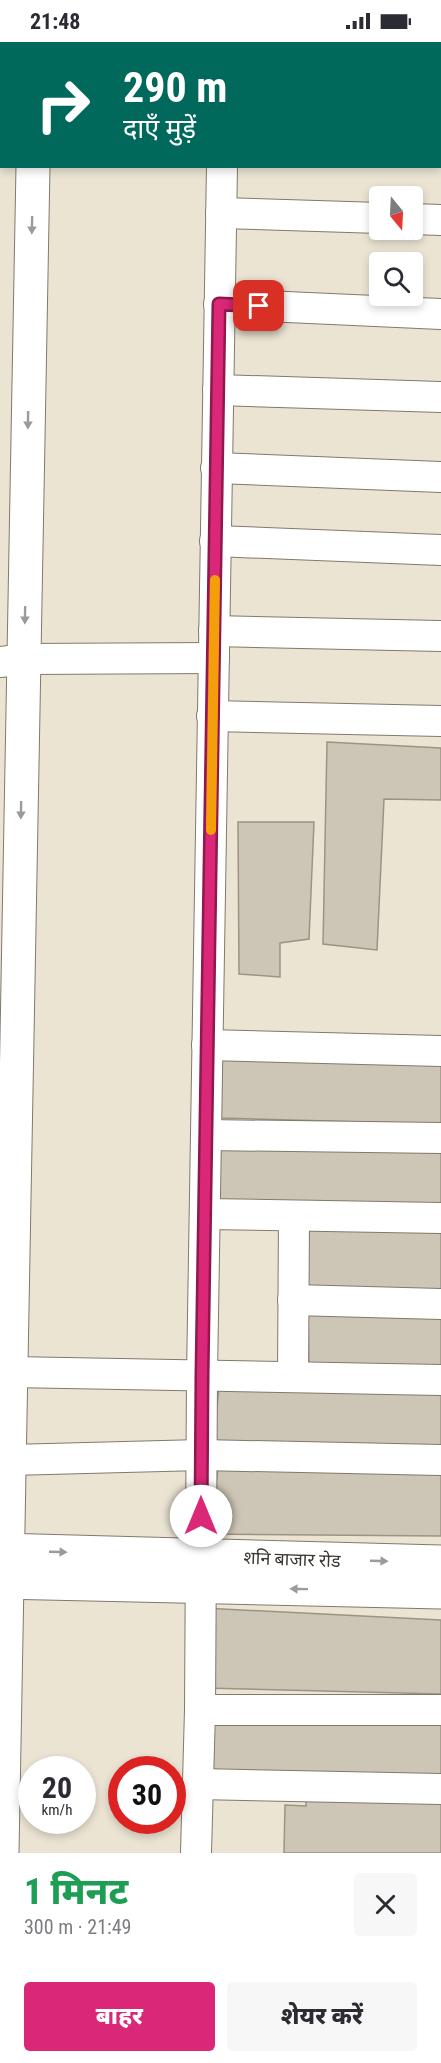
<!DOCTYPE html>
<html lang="hi">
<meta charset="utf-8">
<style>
body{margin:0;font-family:"Roboto Condensed","Noto Sans Devanagari",sans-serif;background:#f7f7f7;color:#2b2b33;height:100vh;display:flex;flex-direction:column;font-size:22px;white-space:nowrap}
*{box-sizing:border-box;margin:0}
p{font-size:20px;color:#7c7c81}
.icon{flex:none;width:33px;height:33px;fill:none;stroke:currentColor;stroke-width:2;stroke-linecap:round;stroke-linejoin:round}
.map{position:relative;height:1811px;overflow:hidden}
.side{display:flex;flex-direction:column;background:#fff;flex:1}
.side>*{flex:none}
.banner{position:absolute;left:0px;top:0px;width:441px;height:126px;box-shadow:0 3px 9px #0003;background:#00695c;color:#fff;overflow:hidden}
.needle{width:39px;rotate:162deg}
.tools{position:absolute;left:369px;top:144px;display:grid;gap:12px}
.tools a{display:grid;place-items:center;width:54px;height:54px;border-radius:6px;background:#fff;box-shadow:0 3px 9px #0003;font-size:30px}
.speed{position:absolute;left:18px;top:1714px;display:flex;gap:12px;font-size:30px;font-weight:700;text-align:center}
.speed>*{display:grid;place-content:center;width:78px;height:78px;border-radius:50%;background:#fff;box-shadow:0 3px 9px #0003;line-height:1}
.speed small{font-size:15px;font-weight:400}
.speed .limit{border:9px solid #d22;background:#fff;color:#111}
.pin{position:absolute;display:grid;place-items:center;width:51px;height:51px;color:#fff;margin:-26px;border-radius:12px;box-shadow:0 3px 9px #0006}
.me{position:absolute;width:66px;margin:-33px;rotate:0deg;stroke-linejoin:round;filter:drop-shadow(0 0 4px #0008)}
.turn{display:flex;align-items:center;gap:21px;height:126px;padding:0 24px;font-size:27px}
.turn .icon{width:78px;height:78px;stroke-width:2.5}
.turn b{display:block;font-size:42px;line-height:51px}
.round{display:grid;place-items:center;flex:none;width:63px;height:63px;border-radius:6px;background:#f7f7f7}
.overview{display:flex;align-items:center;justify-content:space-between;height:102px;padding:0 24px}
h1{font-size:36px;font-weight:800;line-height:45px;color:#1e9e55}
.cta{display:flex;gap:12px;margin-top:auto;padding:12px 24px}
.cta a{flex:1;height:69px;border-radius:6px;background:#db2777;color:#fff;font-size:24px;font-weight:800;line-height:69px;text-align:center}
.cta a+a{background:#f7f7f7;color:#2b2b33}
.status{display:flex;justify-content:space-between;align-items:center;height:42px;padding:0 30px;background:#fff;direction:ltr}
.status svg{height:16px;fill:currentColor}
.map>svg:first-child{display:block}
.building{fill:#cdc5b5;stroke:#9b9485;stroke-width:1.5}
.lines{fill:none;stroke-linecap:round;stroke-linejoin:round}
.minor-casing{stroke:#817a6b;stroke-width:32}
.tertiary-casing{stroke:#817a6b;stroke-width:35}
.minor{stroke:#fff;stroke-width:30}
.tertiary{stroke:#fff;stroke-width:33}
.oneway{fill:#9c9b98}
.route-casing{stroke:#8e194d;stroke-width:15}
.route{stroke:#db2777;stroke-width:10}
.slow{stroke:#f59e0b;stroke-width:10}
.labels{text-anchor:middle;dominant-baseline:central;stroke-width:5;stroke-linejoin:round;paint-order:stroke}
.street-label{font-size:18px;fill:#3a3730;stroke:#fff}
</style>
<div class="status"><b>21:48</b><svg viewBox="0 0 49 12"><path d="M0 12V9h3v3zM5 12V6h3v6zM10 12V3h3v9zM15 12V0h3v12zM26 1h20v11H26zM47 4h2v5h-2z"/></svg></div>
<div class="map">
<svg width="441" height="1811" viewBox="0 0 441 1811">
<rect width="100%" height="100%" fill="#ebe4d3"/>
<!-- building -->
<g class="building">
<path d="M327 700 441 706V758L384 757 377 908 323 902Z"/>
<path d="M238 780H314L309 897 280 901V935L239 932Z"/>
<path d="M222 1011 441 1017V1082L220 1076Z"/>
<path d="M218 1103 441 1104V1165L216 1160Z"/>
<path d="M298 1186H441V1248L299 1249Z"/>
<path d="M308 1268 441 1270V1327L309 1325Z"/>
<path d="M220 1338 441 1343V1405L213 1400Z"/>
<path d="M218 1427 441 1431V1494L210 1492Z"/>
<path d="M203 1566 441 1578V1652L203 1646Z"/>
<path d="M441 1673V1737L205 1736 215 1675Z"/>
<path d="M306 1748 441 1751V1811H284L285 1763 306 1764Z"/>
</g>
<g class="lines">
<!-- minor casing -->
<g class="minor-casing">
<g id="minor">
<path d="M318 0V2"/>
<path d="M224 2V0"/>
<path d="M440 10H441"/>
<path d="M440 94H441"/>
<path d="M221 171 380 176"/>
<path d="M412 177 441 178"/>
<path d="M219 262 441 272"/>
<path d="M218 348 441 355"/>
<path d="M216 426 441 435"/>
<path d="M215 499 441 508"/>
<path d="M214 589 441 594"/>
<path d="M0 620 24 617 214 616"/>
<path d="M212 674 441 679"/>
<path d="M207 1003 441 1009"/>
<path d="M207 1093 441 1096"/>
<path d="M205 1172 441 1176"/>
<path d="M293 1258 441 1262"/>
<path d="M11 1330 441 1338"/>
<path d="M293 1335 294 1175"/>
<path d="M10 1418 201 1413 441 1418"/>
<path d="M200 1668H441"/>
<path d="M198 1742 441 1747"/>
<path d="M196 1811 200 1668 202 1334 222 124"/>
</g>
</g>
<!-- tertiary casing -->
<g class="tertiary-casing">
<g id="tertiary">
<path d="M35 2V0"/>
<path d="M0 1508 441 1520"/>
<path d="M0 1540 441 1550"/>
<path d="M2 1811 33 124"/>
</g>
</g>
<!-- minor -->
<use href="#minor" class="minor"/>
<!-- tertiary -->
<use href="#tertiary" class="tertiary"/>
</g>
<!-- one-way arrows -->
<defs><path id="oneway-solid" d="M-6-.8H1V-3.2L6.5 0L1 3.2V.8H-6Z" transform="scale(1.5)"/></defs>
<g class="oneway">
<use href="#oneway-solid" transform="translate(32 183) rotate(91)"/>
<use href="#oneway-solid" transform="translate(28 378) rotate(91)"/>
<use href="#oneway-solid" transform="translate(25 573) rotate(91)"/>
<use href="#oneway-solid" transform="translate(21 768) rotate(91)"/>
<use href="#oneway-solid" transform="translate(58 1510) rotate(2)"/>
<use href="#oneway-solid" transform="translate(379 1519) rotate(2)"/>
<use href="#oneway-solid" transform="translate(299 1547) rotate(-179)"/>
</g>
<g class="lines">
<!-- route casing -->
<g class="route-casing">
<path id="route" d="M201 1474 202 1334 219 262 259 264"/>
</g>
<!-- route -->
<use href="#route" class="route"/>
<!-- slow -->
<path class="slow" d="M211 788 215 538"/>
</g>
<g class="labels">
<!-- street labels -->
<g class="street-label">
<text transform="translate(292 1517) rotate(2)">शनि बाजार रोड</text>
</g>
</g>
</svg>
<div class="tools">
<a><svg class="needle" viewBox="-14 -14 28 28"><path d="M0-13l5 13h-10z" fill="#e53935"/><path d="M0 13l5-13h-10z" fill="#7c7c81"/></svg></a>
<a><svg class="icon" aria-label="search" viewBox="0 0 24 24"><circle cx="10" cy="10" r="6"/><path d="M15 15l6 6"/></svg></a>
</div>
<div class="speed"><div>20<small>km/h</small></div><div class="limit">30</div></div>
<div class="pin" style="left:259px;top:264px;background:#d93025"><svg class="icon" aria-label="arrive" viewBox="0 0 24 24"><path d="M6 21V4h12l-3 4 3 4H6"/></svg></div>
<svg class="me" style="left:201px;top:1474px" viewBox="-20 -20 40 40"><circle r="19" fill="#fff"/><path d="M0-13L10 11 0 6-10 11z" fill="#db2777"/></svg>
<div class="banner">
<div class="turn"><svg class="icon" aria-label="right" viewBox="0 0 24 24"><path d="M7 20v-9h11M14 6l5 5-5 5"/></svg><div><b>290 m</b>दाएँ मुड़ें</div></div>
</div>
</div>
<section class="side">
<div class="overview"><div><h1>1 मिनट</h1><p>300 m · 21:49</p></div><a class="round"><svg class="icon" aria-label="close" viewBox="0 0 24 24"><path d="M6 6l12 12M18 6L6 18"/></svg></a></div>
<div class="cta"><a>बाहर</a><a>शेयर करें</a></div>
</section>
